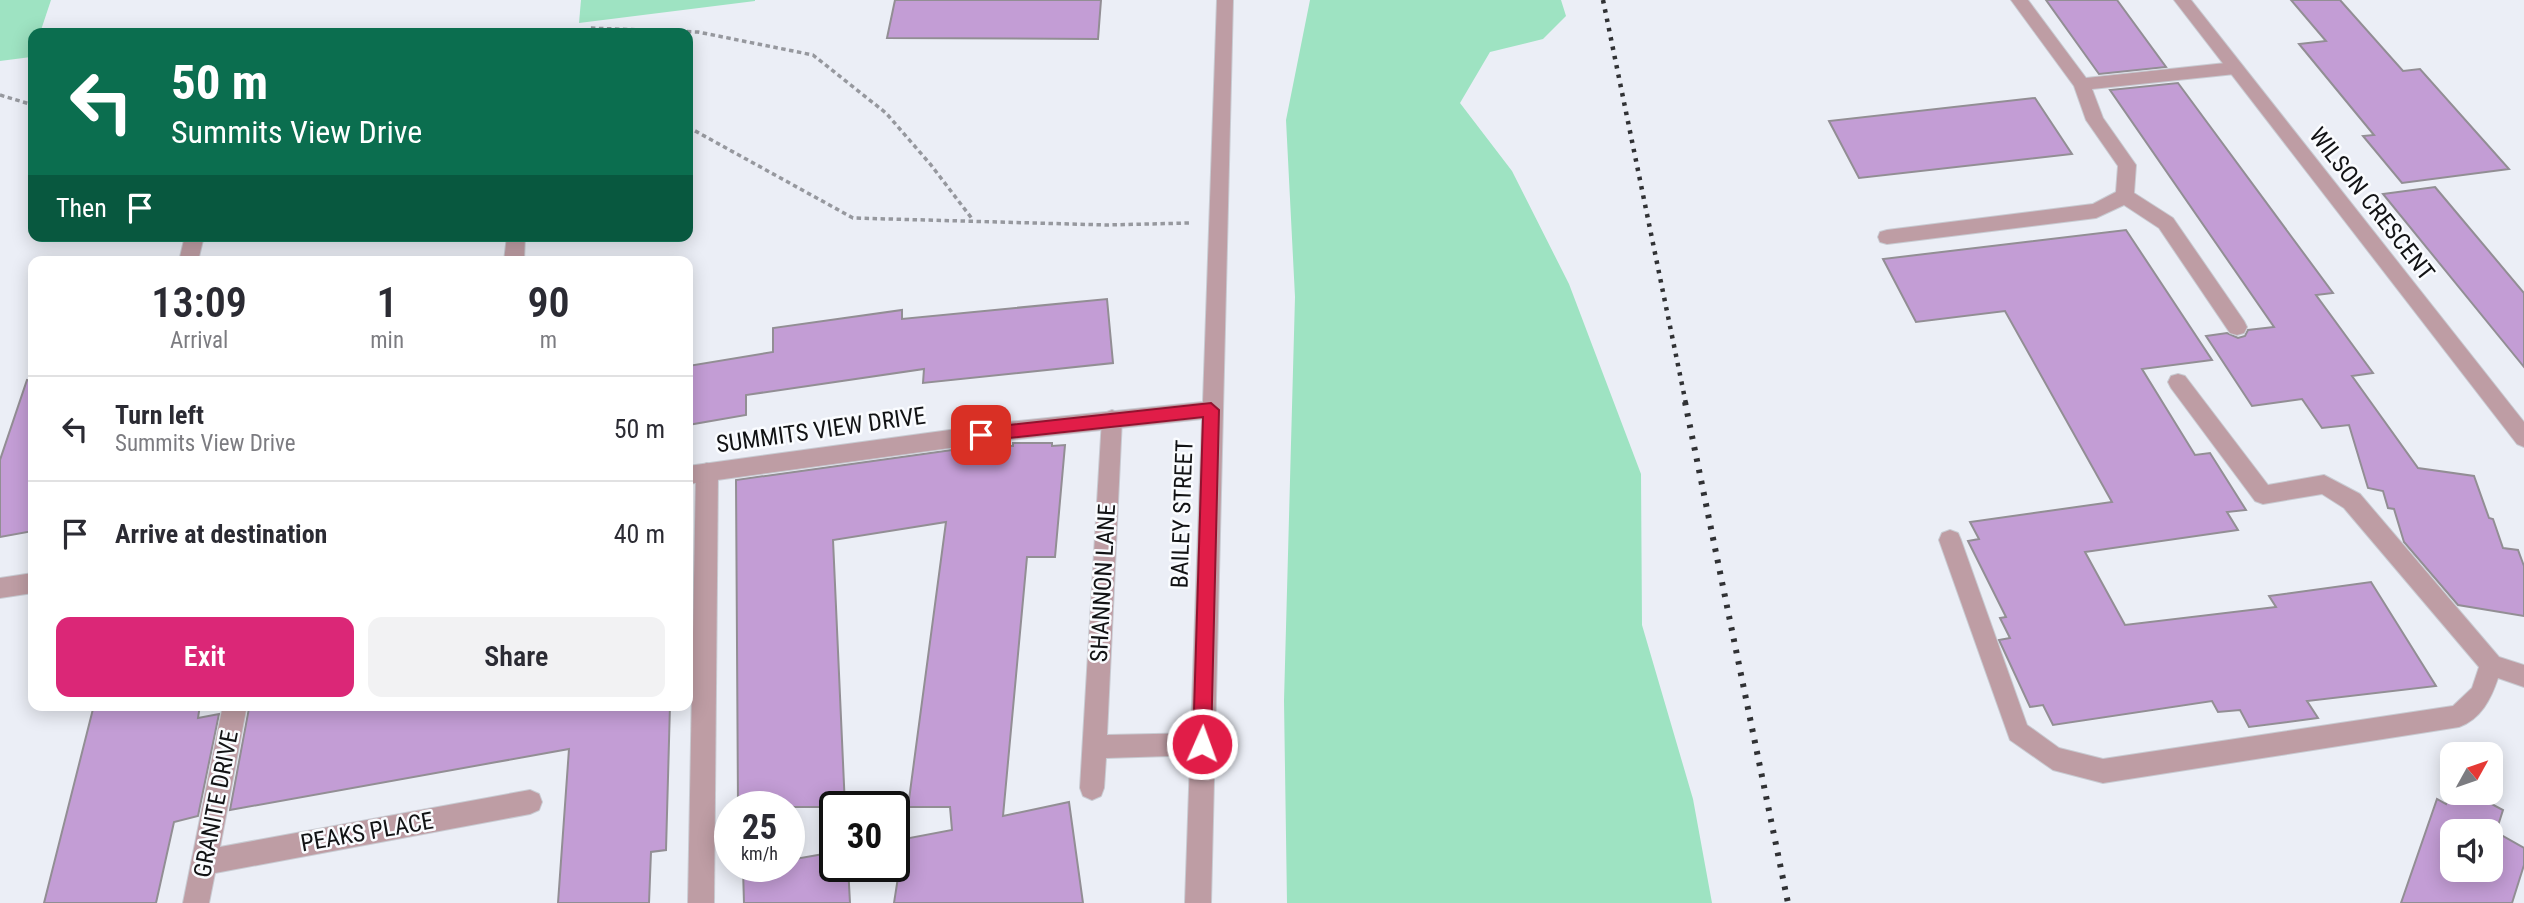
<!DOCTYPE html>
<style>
body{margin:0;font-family:"Roboto Condensed",sans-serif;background:#f2f2f3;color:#2b2b33;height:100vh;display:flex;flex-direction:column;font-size:26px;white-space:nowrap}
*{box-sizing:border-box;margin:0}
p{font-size:23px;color:#7c7c81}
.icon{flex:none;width:38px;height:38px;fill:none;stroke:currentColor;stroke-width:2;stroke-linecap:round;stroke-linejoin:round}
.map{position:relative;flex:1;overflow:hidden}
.details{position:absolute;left:28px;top:256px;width:665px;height:455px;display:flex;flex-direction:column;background:#fff;border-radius:14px;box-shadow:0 4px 18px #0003}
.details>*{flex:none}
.banner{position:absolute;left:28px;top:28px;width:665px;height:214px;border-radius:14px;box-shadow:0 4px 18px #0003;background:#0b6e4f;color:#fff;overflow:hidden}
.needle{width:46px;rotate:50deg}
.buttons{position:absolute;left:2440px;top:742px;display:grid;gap:14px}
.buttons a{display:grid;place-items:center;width:63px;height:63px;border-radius:14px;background:#fff;box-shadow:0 4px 18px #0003;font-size:35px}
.speed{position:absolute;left:714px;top:791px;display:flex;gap:14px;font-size:35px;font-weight:700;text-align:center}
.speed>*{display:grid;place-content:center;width:91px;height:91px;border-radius:50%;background:#fff;box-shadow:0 4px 18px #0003;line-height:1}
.speed small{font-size:18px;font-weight:400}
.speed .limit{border:4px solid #111;border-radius:10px;background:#fff;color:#111}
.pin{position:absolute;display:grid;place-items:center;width:60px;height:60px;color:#fff;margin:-30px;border-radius:14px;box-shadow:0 4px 10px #0006}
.me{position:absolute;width:77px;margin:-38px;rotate:2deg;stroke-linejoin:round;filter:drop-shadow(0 0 5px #0008)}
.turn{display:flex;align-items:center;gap:24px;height:147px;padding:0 28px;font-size:32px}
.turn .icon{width:91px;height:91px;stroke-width:2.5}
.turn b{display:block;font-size:49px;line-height:60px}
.then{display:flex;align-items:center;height:66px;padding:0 28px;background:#0003;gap:14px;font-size:26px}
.eta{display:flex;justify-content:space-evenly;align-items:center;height:119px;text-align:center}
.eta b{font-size:42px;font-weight:600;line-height:49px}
.button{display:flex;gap:14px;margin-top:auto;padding:14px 28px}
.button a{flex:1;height:80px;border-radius:14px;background:#db2777;color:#fff;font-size:28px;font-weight:600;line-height:80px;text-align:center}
.button a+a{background:#f2f2f3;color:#2b2b33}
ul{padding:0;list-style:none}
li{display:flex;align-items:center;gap:21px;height:105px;padding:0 28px;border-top:2px solid #e1e1e2}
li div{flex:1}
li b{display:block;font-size:26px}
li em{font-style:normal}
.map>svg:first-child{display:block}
.green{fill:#9ee3c2}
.building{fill:#c39dd5;stroke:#928e94;stroke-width:2;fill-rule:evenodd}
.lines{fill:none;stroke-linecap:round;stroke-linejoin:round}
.lane-casing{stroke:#c8cbd2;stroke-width:2}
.street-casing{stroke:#c8cbd2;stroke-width:2}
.path{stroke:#96989e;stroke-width:3.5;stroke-dasharray:4.5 3.5;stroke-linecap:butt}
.lane{fill:#be9da4;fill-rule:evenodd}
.street{fill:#be9da4;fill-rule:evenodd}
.rail-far1{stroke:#303134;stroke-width:4.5;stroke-dasharray:3.5 6;stroke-linecap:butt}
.rail{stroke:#303134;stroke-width:6;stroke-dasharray:3.5 8;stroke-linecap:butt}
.route{fill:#e11d48;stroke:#92132f;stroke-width:2}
.labels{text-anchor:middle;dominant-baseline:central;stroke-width:5;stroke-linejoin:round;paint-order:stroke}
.street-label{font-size:24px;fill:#121315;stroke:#fafcff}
</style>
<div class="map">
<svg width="2524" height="903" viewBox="0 0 2524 903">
<rect width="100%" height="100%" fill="#ebeef6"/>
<!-- green -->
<g class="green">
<path d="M0 0H51L40 33H33L31 57 0 61Z"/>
<path d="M581 0H755V1L579 23Z"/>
<path d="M1310 0H1561L1566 16 1543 39 1490 52 1460 103 1512 171 1569 284 1641 474 1642 625 1693 799 1712 903H1287L1284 701 1295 297 1286 120Z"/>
</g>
<!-- building -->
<g class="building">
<path d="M895 0H1101L1098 39 887 38Z"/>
<path d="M2046 0H2117L2166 67 2099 74Z"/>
<path d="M2291 0H2340L2403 71 2420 69 2509 169 2402 183 2363 136 2374 135 2299 44 2326 41Z"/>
<path d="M2178 83 2333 293 2316 295 2373 373 2352 376 2418 468 2474 476 2489 518 2493 519 2503 548 2518 550 2524 566V616L2458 605 2404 542 2394 509 2388 508 2383 491 2368 488 2349 425 2322 428 2302 399 2252 406 2206 336 2227 333 2238 338 2245 336 2248 330 2274 327 2110 90Z"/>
<path d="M2035 98 2072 154 1859 178 1829 121Z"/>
<path d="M2435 187 2524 293V367L2383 194Z"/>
<path d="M2126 230 2212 360 2142 369 2195 455 2210 453 2246 510 2227 512 2238 530 2085 552 2125 625 2276 607 2269 596 2371 582 2436 686 2307 701 2318 718 2249 727 2240 710 2218 712 2212 701 2053 725 2043 705 2030 707 1999 640 2010 638 2000 618 2006 617 1968 541 1979 539 1970 522 2112 502 2005 311 1916 322 1883 259Z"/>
<path d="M1107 299 1113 363 923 383 924 369 746 395V415L688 425V366L773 352V328L902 310V319Z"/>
<path d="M27 380 33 381V531L0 537V460Z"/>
<path d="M1013 443H1052V446L1065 445 1055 557H1027L1003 816 1069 802 1083 903H894L904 839 952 830 950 807H908L946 522 833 540 845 807H738L736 480 988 445 1013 446Z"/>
<path d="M94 705H200L198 718 219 714 198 816 174 822 156 903H44Z"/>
<path d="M266 705H670L666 850 651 852 649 903H558L569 749 230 810 249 708Z"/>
<path d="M2452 787V793H2471L2503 810 2496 832 2524 848V865L2512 903H2401L2437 799 2446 804ZM2452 831H2490V870H2452Z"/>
<path d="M835 852V866H848L850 903H744L743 869 789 866V860Z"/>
</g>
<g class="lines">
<!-- lane casing -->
<g class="lane-casing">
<g id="lane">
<path d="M2011 0H2028L2086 78 2235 62 2241 64 2244 68 2235 74 2092 89 2103 118 2136 165 2134 193 2173 218 2244 321 2247 327 2244 333 2237 335 2230 333 2159 228 2124 205 2096 218 1887 244 1880 242 1878 237 1880 232 1887 230 2093 204 2116 192 2118 166 2086 120 2074 86Z"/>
<path d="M2178 374 2185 376 2268 485 2324 475 2360 494 2499 657 2524 665V687L2498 678C2491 699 2481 719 2459 727L2103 783 2053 770 2010 740 1939 540 1942 533 1950 530 1958 533 1961 540 2027 725 2059 748 2103 759 2453 706 2472 688 2479 667 2344 508 2322 494 2263 504 2255 501 2171 388 2168 382 2171 376Z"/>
<path d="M1112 410 1119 413 1122 419 1107 735 1202 733 1210 736 1214 744 1210 752 1202 755 1106 758 1104 788 1101 796 1092 800 1083 796 1080 788 1102 419 1105 413Z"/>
<path d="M707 463 714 466 718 472 714 903H688L696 472 700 466Z"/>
<path d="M223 705H247L220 847 530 790 539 794 542 802 539 810 530 814 215 873 209 903H183Z"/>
</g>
</g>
<!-- street casing -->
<g class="street-casing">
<g id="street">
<path d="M1217 0H1233L1211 903H1185L1202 419 1008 440 688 484V466L1008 422 1203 402Z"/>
<path d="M2174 0H2191L2524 422V447L2517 444Z"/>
<path d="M185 236H204L198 261H179Z"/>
<path d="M507 236H525L524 261H504Z"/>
<path d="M33 573V593L0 598V578Z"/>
</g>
</g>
<!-- path -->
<g class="path">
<path d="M587 33 588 28 698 32 813 55 886 113 931 165 973 220"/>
<path d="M0 95 33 105"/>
<path d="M688 127 853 218 1107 225 1189 223"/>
</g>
<!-- lane -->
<use href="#lane" class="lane"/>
<!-- street -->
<use href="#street" class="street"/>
<!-- rail-far1 -->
<path class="rail-far1" d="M1603 0 1686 404"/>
<!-- rail -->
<path class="rail" d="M1685 402 1788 903"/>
</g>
<!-- route -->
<path class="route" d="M1211 403 1219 410 1211 744 1208 750 1202 753 1195 750 1193 744 1203 417 981 441 973 435 981 428Z"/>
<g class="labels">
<!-- street labels -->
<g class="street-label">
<text transform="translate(2372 204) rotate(52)">WILSON CRESCENT</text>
<text transform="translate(821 430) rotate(-8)">SUMMITS VIEW DRIVE</text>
<text transform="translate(1182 514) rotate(-88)">BAILEY STREET</text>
<text transform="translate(1103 583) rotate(-87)">SHANNON LANE</text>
<text transform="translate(216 804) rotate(-79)">GRANITE DRIVE</text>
<text transform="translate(367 832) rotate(-10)">PEAKS PLACE</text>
</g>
</g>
</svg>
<div class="buttons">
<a><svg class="needle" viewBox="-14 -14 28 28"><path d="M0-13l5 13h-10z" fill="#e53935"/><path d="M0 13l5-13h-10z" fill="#7c7c81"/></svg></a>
<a><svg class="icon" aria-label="sound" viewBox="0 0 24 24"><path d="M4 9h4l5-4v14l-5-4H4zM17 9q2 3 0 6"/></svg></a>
</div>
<div class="speed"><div>25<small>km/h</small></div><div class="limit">30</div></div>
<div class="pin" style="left:981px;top:435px;background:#d93025"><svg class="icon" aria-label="arrive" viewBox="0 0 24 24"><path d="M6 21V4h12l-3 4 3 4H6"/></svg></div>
<svg class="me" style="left:1202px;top:744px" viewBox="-20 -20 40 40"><circle r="17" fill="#e11d48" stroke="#fff" stroke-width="3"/><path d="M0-11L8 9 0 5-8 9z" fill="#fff"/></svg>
<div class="banner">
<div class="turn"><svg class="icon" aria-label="left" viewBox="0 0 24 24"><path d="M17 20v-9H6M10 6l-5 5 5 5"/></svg><div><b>50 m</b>Summits View Drive</div></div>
<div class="then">Then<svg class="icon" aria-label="arrive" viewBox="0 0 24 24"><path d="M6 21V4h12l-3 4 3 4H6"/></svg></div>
</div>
<section class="details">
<div class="eta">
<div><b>13:09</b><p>Arrival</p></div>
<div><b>1</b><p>min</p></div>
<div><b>90</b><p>m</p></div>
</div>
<ul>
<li><svg class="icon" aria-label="left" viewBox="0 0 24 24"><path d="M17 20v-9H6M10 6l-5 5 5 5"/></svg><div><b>Turn left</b><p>Summits View Drive</p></div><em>50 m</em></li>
<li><svg class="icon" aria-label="arrive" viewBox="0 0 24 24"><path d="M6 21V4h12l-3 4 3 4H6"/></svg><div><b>Arrive at destination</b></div><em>40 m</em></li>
</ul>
<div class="button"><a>Exit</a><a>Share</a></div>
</section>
</div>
